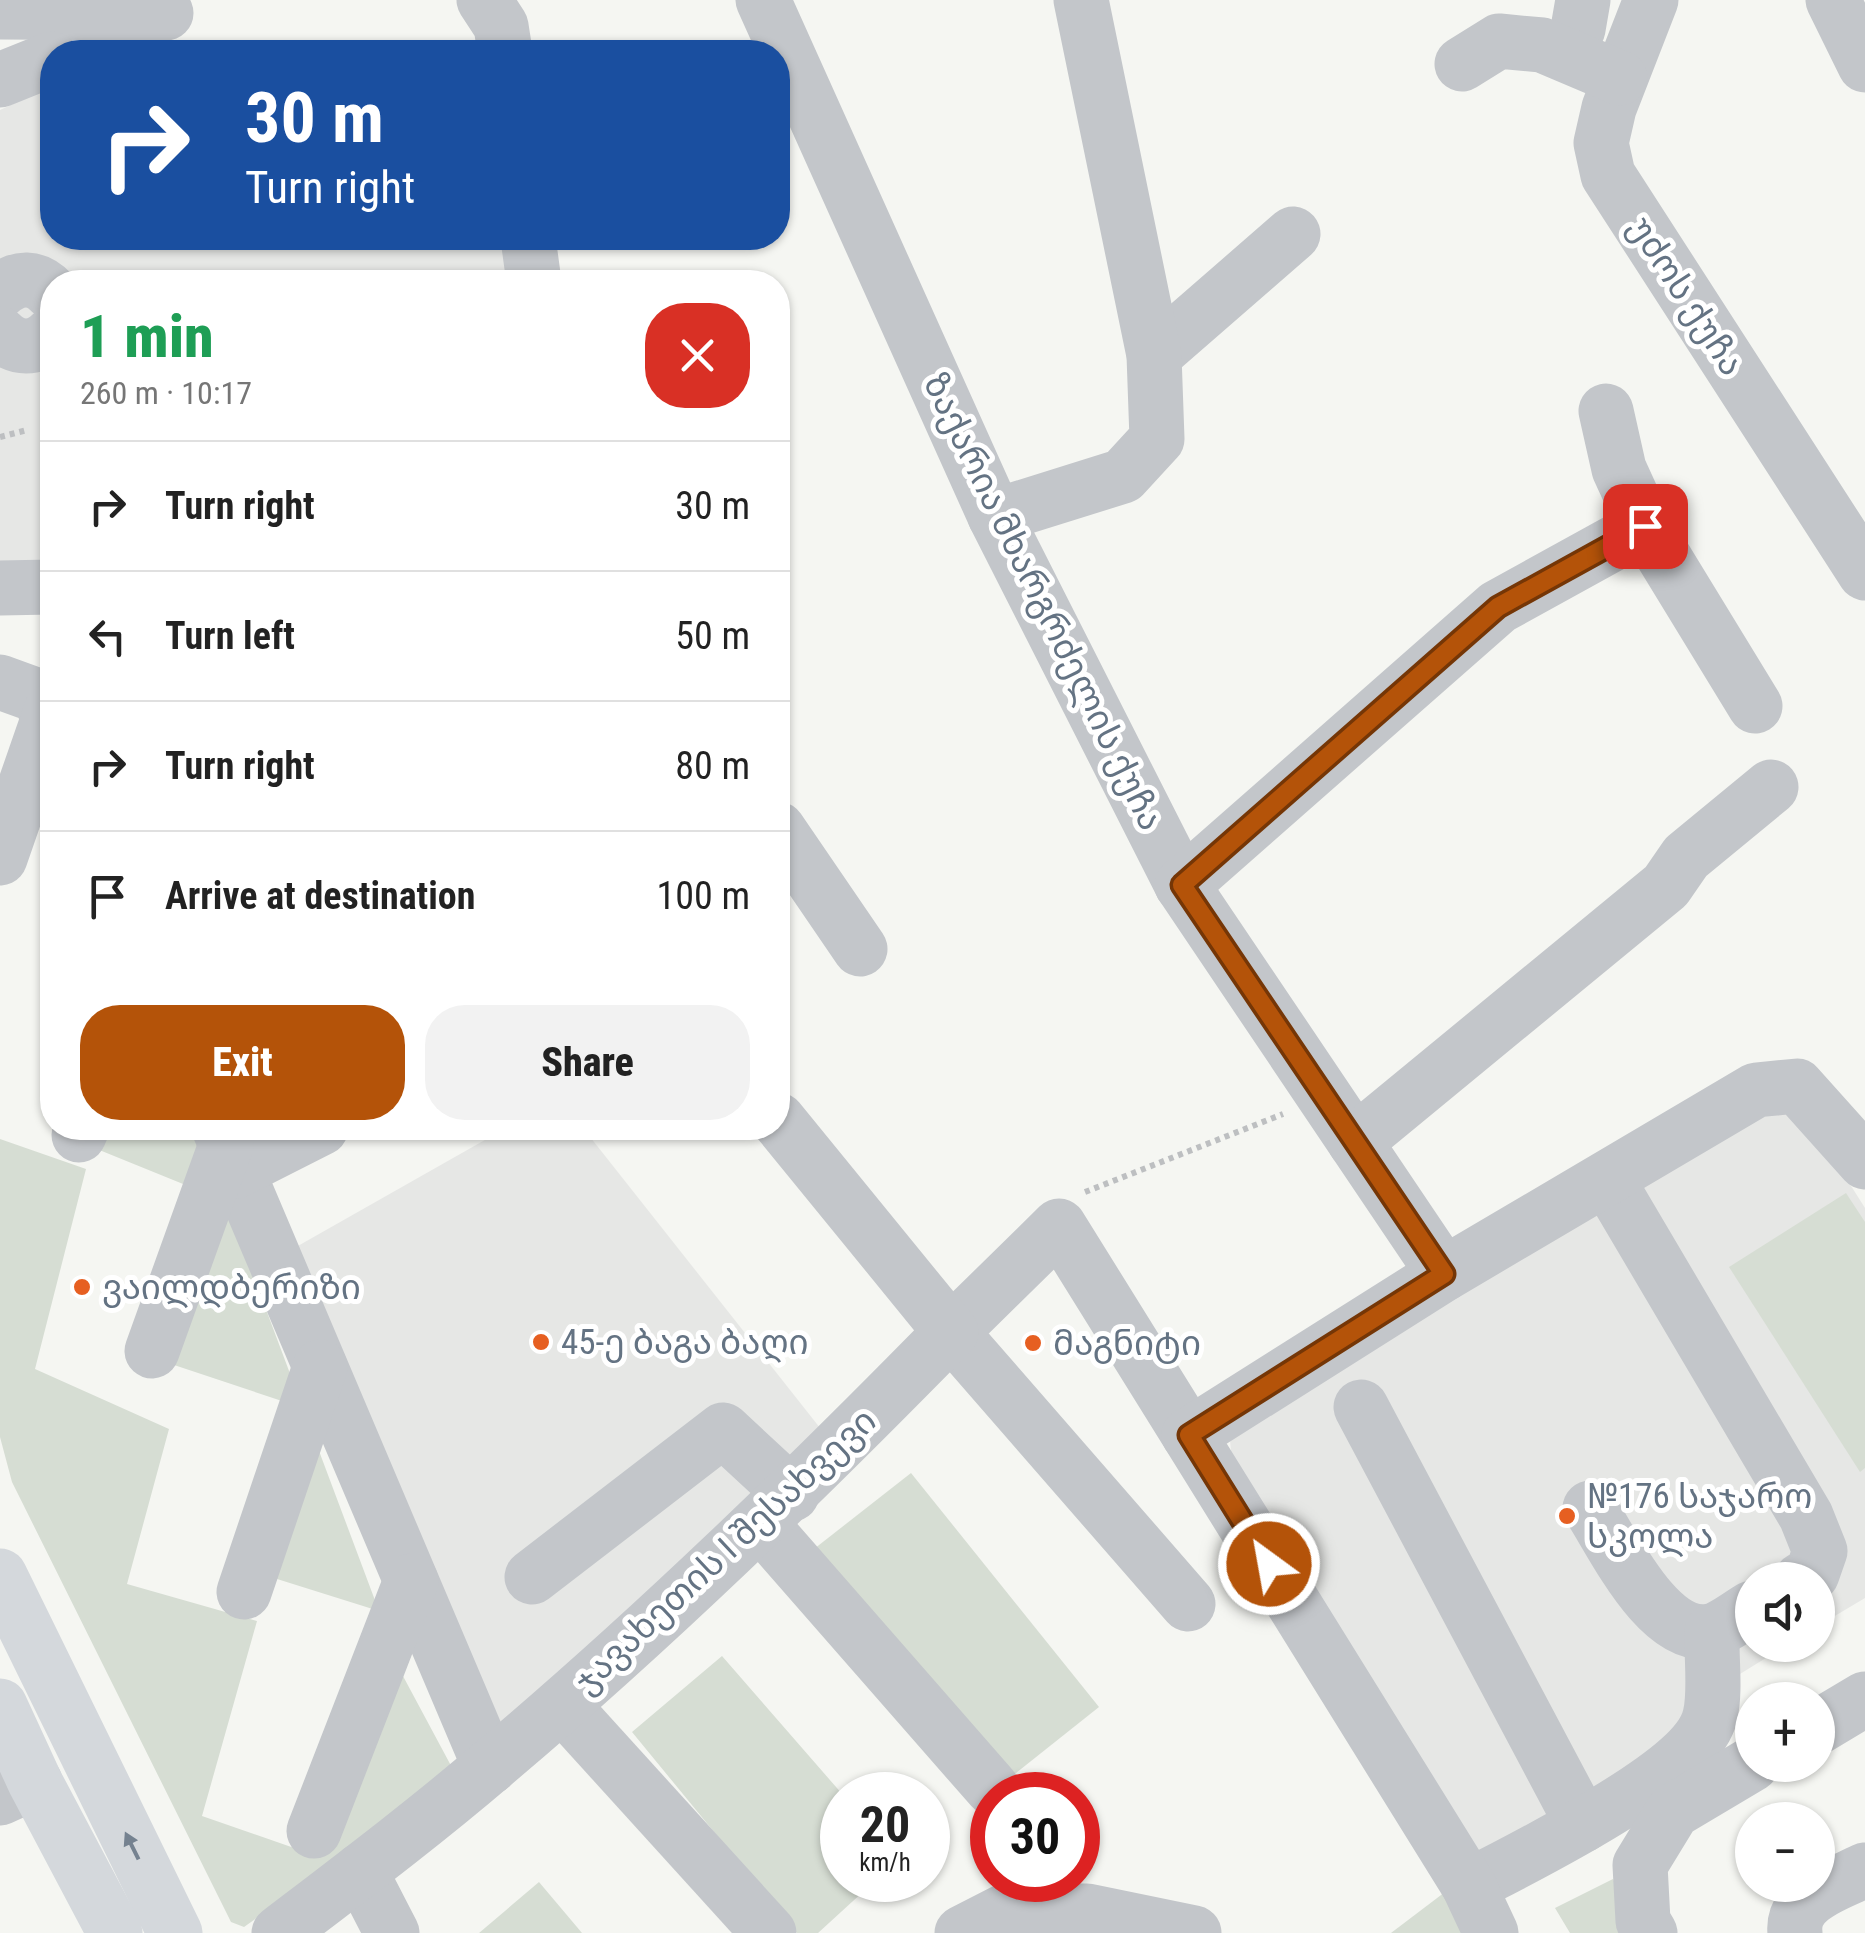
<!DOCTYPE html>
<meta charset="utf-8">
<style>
body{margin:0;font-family:"Roboto Condensed","Noto Sans Georgian",sans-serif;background:#f2f2f2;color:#222;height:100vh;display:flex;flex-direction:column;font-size:38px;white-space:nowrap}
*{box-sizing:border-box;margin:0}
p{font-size:32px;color:#767676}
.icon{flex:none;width:55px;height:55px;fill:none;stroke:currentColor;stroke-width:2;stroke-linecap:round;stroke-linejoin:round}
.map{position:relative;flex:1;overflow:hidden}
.drawer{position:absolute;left:40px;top:270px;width:750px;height:870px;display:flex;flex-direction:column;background:#fff;border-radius:40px;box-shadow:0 2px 8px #0004}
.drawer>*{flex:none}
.hud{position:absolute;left:40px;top:40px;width:750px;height:210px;border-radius:40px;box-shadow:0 2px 8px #0004;background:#1a4fa0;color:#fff;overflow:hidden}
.fabs{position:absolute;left:1735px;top:1562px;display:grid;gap:20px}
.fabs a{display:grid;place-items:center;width:100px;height:100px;border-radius:50%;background:#fff;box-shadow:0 2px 8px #0004;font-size:50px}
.speed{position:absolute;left:820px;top:1772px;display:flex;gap:20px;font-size:50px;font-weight:700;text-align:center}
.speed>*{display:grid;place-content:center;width:130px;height:130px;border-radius:50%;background:#fff;box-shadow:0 2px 8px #0004;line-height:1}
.speed small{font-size:25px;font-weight:400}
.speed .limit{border:15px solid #d22;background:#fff;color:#111}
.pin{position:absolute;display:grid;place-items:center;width:85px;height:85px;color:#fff;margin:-42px;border-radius:20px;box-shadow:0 5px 15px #0006}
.me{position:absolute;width:110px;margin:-55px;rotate:328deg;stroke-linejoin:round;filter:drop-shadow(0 0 8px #0008)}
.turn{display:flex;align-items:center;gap:35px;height:210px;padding:0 40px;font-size:45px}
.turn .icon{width:130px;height:130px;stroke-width:2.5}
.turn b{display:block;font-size:70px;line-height:85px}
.round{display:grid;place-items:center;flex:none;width:105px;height:105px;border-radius:40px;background:#f2f2f2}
.overview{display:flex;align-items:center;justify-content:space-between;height:170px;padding:0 40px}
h1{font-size:60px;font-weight:800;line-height:75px;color:#1e9e55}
.primary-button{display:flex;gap:20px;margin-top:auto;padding:20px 40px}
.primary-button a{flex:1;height:115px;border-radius:40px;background:#b45309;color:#fff;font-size:40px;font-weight:800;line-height:115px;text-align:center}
.primary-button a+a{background:#f2f2f2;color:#222}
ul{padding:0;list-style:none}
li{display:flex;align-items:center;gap:30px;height:130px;padding:0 40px;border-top:2px solid #e0e0e0}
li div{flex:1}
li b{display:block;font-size:38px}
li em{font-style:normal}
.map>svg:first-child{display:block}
.built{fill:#e6e7e5}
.green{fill:#d6ddd3}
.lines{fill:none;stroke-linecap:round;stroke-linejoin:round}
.path{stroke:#bdbfc1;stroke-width:6;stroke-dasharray:5 5;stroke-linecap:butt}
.minor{stroke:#c3c6ca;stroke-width:55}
.major{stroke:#d4d8dc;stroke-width:55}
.oneway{fill:#758290}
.route-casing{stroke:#753606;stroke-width:25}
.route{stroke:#b45309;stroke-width:18}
.poi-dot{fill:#e65f21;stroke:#fff;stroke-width:4}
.labels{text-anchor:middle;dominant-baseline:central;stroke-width:10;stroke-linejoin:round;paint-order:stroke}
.street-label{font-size:35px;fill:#647383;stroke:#fff}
.poi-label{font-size:35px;fill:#647383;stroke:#fff;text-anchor:start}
</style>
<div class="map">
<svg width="1865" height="1933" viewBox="0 0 1865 1933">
<rect width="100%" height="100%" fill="#f5f6f2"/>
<!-- built -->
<g class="built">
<path d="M52 86V238H507L512 282H52V575L0 576V110Z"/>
<path d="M1789 1108 1841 1170 1865 1208V1598L1818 1626V1580H1752V1645H1787L1740 1674 1496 1894 1231 1452 1229 1427 1737 1125Z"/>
<path d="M506 1128H583L824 1433 506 1734 289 1251Z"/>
</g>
<!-- green -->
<g class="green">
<path d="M94 1128H198L379 1611 229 1564 288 1403 162 1361 220 1199 87 1145Z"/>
<path d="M0 1139 86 1169 35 1369 169 1429 127 1584 257 1621 202 1816 320 1857 396 1663 456 1775 244 1927 231 1922 12 1482 0 1437Z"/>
<path d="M1846 1193 1865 1222V1468L1860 1472 1729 1267Z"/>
<path d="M911 1473 1099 1707 1001 1785 805 1556Z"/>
<path d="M722 1656 843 1795 842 1880H876L818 1933H797L632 1732Z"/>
<path d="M1613 1879 1639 1933H1570L1555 1908Z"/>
<path d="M539 1882 582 1933H479Z"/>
<path d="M1449 1889 1474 1933H1391Z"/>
</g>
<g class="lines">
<!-- path -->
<g class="path">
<path d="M0 437 27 430"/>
<path d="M1085 1192 1283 1114"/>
</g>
<!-- minor -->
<g class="minor">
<path d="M484 0 501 26 505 52"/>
<path d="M763 0 995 516 1182 885 1444 1274"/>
<path d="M1651 0 1609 108 1601 143 1608 175 1865 573"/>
<path d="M1833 0 1865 65"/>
<path d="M0 12 166 13"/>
<path d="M1578 29 1583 0"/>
<path d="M1462 64 1499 41 1542 45 1620 78"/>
<path d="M0 80 52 59"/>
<path d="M528 238 534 282"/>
<path d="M0 291C18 276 36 276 52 293"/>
<path d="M0 334C16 350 36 350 52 334"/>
<path d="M1154 355 1293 234"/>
<path d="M1606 411 1619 469 1645 526"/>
<path d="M995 516 1123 476 1157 439 1154 355 1081 0"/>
<path d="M0 588 52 587"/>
<path d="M0 682 33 694 52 712"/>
<path d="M778 829 860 949"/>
<path d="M0 858 51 711"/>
<path d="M1182 885 1498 607 1645 526 1755 706"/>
<path d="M219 1128 490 1767"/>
<path d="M79 1135 82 1128"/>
<path d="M1355 1142 1666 886 1686 857 1771 787"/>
<path d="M236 1171 321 1128"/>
<path d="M1607 1179 1806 1516 1820 1551 1812 1574 1801 1580"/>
<path d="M152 1351 226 1145"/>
<path d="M1361 1407 1583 1825"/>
<path d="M1590 1508C1614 1545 1659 1642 1711 1631 1724 1628 1741 1614 1752 1608"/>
<path d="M760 1523 992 1788"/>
<path d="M532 1577 723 1430 792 1494"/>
<path d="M244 1592 320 1367"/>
<path d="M1188 1604 951 1332 1059 1226 1189 1435"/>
<path d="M562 1705 769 1933"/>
<path d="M1818 1727 1865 1699"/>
<path d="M0 1798 35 1782"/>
<path d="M314 1831 411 1581"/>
<path d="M360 1871 392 1933"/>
<path d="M1469 1886C1522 1858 1697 1774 1710 1716 1716 1692 1711 1656 1712 1631"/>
<path d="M279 1933C351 1878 424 1823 493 1764 654 1628 804 1482 951 1332L778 1120"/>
<path d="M962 1933 1005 1911H1087L1194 1933"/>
<path d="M1491 1933 1469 1886 1189 1435 1444 1274 1756 1090 1797 1086 1865 1162"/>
<path d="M1650 1933 1643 1921 1640 1865 1673 1811 1752 1764"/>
<path d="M1795 1933C1791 1896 1838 1884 1865 1870"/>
</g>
<!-- major -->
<g class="major">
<path d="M0 1576 175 1933"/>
<path d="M0 1706 35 1782 115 1933"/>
</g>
</g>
<!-- one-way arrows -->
<defs><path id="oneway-solid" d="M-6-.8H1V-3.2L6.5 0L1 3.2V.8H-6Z" transform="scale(2.5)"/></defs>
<use class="oneway" href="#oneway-solid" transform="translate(132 1846) rotate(-116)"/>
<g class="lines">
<!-- route casing -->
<g class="route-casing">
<path id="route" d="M1269 1564 1189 1435 1444 1274 1182 885 1498 607 1645 526"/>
</g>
<!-- route -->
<use href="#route" class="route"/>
</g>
<!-- markers -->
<g class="poi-dot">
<circle cx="82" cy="1287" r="10"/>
<circle cx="541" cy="1342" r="10"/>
<circle cx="1033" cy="1343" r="10"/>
<circle cx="1567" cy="1516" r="10"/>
</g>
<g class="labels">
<!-- street labels -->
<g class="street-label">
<text transform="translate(1686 296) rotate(57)">უძოს ქუჩა</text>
<text transform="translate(1043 602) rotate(64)">ზაქარია მხარგრძელის ქუჩა</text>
<text transform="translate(725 1551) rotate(-43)">ჯავახეთის I შესახვევი</text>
</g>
<!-- poi labels -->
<g class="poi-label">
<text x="102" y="1287">ვაილდბერიზი</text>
<text x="561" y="1342">45-ე ბაგა ბაღი</text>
<text x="1053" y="1343">მაგნიტი</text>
<text x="1587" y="1496">№176 საჯარო<tspan x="1587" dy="40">სკოლა</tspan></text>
</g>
</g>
</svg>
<div class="fabs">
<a><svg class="icon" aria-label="sound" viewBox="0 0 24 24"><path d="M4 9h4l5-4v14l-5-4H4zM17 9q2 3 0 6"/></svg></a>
<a>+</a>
<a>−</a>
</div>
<div class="speed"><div>20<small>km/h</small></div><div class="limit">30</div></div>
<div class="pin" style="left:1645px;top:526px;background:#d93025"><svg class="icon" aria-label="arrive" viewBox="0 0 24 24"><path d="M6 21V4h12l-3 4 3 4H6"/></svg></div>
<svg class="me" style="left:1269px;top:1564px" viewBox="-20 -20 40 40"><circle r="17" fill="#b45309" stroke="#fff" stroke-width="3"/><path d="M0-11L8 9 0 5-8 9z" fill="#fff"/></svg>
<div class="hud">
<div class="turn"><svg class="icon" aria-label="right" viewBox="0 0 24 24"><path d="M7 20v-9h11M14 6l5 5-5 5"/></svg><div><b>30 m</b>Turn right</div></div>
</div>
<section class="drawer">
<div class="overview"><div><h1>1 min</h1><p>260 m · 10:17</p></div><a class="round" style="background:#d93025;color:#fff"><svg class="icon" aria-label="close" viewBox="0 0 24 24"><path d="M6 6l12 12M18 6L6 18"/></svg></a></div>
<ul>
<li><svg class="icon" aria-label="right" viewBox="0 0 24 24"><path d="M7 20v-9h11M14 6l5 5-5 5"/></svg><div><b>Turn right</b></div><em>30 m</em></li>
<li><svg class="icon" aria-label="left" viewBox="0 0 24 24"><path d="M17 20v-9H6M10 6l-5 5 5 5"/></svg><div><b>Turn left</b></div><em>50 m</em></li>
<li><svg class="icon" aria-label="right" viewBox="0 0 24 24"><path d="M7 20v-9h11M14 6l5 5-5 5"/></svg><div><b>Turn right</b></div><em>80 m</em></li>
<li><svg class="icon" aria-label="arrive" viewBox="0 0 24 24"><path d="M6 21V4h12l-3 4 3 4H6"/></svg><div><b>Arrive at destination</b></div><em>100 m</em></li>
</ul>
<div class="primary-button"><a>Exit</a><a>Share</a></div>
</section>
</div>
